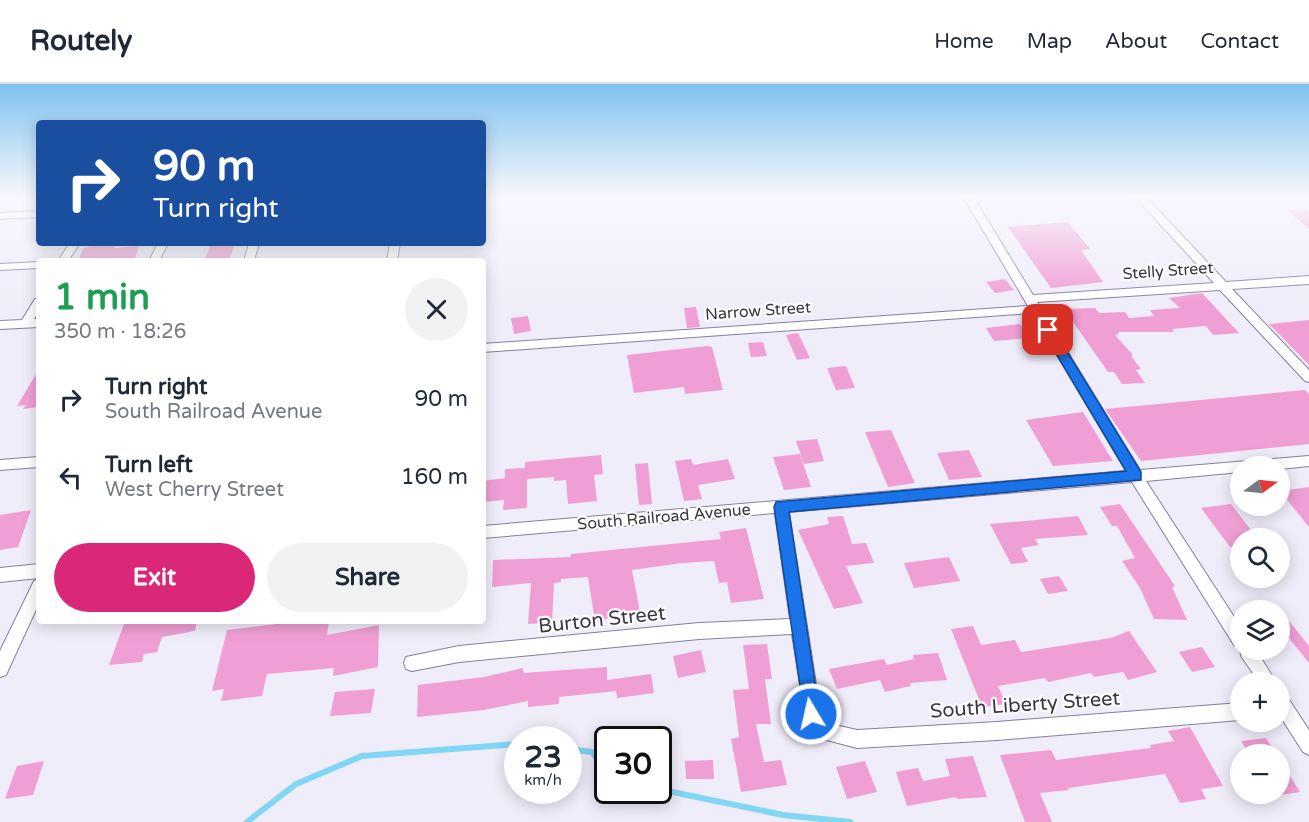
<!DOCTYPE html>
<meta charset="utf-8">
<style>
body{margin:0;font-family:"Varela Round",sans-serif;background:#f2f2f3;color:#1f2937;height:100vh;display:flex;flex-direction:column;font-size:22px;white-space:nowrap}
*{box-sizing:border-box;margin:0}
p{font-size:20px;color:#747a83}
.icon{flex:none;width:33px;height:33px;fill:none;stroke:currentColor;stroke-width:2;stroke-linecap:round;stroke-linejoin:round}
.map{position:relative;flex:1;overflow:hidden}
.drawer{position:absolute;left:36px;top:174px;width:450px;height:366px;display:flex;flex-direction:column;background:#fff;border-radius:6px;box-shadow:0 3px 15px #0003}
.drawer>*{flex:none}
.guide{position:absolute;left:36px;top:36px;width:450px;height:126px;border-radius:6px;box-shadow:0 3px 15px #0003;background:#1a4fa0;color:#fff;overflow:hidden}
.needle{width:39px;rotate:75deg}
.fabs{position:absolute;left:1230px;top:372px;display:grid;gap:12px}
.fabs a{display:grid;place-items:center;width:60px;height:60px;border-radius:50%;background:#fff;box-shadow:0 3px 15px #0003;font-size:30px}
.speed{position:absolute;left:504px;top:642px;display:flex;gap:12px;font-size:30px;font-weight:700;text-align:center}
.speed>*{display:grid;place-content:center;width:78px;height:78px;border-radius:50%;background:#fff;box-shadow:0 3px 15px #0003;line-height:1}
.speed small{font-size:15px;font-weight:400}
.speed .limit{border:3px solid #111;border-radius:9px;background:#fff;color:#111}
.pin{position:absolute;display:grid;place-items:center;width:51px;height:51px;color:#fff;margin:-26px;border-radius:12px;box-shadow:0 3px 9px #0006}
.me{position:absolute;width:66px;margin:-33px;rotate:351deg;stroke-linejoin:round;filter:drop-shadow(0 0 4px #0008)}
.turn{display:flex;align-items:center;gap:21px;height:126px;padding:0 18px;font-size:27px}
.turn .icon{width:78px;height:78px;stroke-width:2.5}
.turn b{display:block;font-size:42px;line-height:51px}
.round{display:grid;place-items:center;flex:none;width:63px;height:63px;border-radius:32px;background:#f2f2f3}
.headline{display:flex;align-items:center;justify-content:space-between;height:102px;padding:0 18px}
h1{font-size:36px;font-weight:800;line-height:45px;color:#1e9e55}
.cta{display:flex;gap:12px;margin-top:auto;padding:12px 18px}
.cta a{flex:1;height:69px;border-radius:36px;background:#db2777;color:#fff;font-size:24px;font-weight:800;line-height:69px;text-align:center}
.cta a+a{background:#f2f2f3;color:#1f2937}
ul{padding:0;list-style:none}
li{display:flex;align-items:center;gap:18px;height:78px;padding:0 18px}
li div{flex:1}
li b{display:block;font-size:22px}
li em{font-style:normal}
header{display:flex;align-items:center;gap:36px;box-sizing:border-box;height:84px;padding:0 30px;background:#fff;border-bottom:2px solid #e0e1e3}
header strong{font-size:28px}
nav{display:flex;gap:33px;margin-inline-start:auto;font-size:21px}
.map>svg:first-child{display:block}
.lines{fill:none;stroke-linecap:round;stroke-linejoin:round}
.stream{stroke:#80d6f5;stroke-width:6}
.building{fill:#f09fd5}
.minor-casing{stroke:#877e9d;stroke-width:2}
.minor{fill:#fff;fill-rule:evenodd}
.route{fill:#1a73e8;stroke:#114b97;stroke-width:1.5}
.labels{text-anchor:middle;dominant-baseline:central;stroke-width:4.5;stroke-linejoin:round;paint-order:stroke}
.street-label{font-size:16px;fill:#3a3643;stroke:#fcfcfc}
.near-street-label{font-size:20px;fill:#3a3643;stroke:#fcfcfc}
</style>
<header>
<strong>Routely</strong>
<nav><a>Home</a><a>Map</a><a>About</a><a>Contact</a></nav>
</header>
<div class="map">
<svg width="1309" height="738" viewBox="0 0 1309 738">
<rect width="100%" height="100%" fill="#f0edfa"/>
<g class="lines">
<!-- stream -->
<g class="stream">
<path d="M568 665 592 668 602 681 608 683"/>
<path d="M658 705 783 731 850 738"/>
<path d="M247 738 296 700 362 672 518 660"/>
</g>
</g>
<!-- building -->
<g class="building">
<path d="M1305 125 1309 128V145L1287 126Z"/>
<path d="M1068 138 1090 165 1081 166 1103 198 1051 204 1008 143Z"/>
<path d="M91 159H112L115 164 139 162 134 177 79 176 83 164 89 163Z"/>
<path d="M219 159H235L229 177H204L210 162H218Z"/>
<path d="M1005 195 1014 206 995 209 986 198Z"/>
<path d="M1202 209 1239 249 1213 251 1206 242 1172 245 1174 248H1118L1119 250 1115 251 1133 271 1131 272 1141 285 1136 286 1145 299 1122 300 1114 288H1108L1064 225 1095 224 1099 229 1125 228 1129 234 1154 232 1150 226 1180 224 1169 214Z"/>
<path d="M696 223 700 243 687 244 684 224Z"/>
<path d="M528 232 531 247 514 250 511 234Z"/>
<path d="M1309 236V281L1269 240Z"/>
<path d="M1020 240 1029 254 994 257 986 244Z"/>
<path d="M798 249 810 274 797 276 786 251Z"/>
<path d="M763 258 767 272 751 273 748 259Z"/>
<path d="M707 262 712 263 723 306 685 310 684 303 634 309 627 271Z"/>
<path d="M846 282 855 304 836 306 827 284Z"/>
<path d="M39 285V323L23 325 26 321 17 322Z"/>
<path d="M1305 306 1309 310V360L1141 377 1105 325Z"/>
<path d="M1083 328 1113 377 1053 382 1026 336Z"/>
<path d="M891 346 915 399 888 403 865 348Z"/>
<path d="M817 355 824 377 804 380 796 357Z"/>
<path d="M969 366 982 393 949 396 937 369Z"/>
<path d="M800 370 811 403 784 406 773 373Z"/>
<path d="M601 371 603 390 594 391 597 417 568 420 566 396 554 397V393L527 395V424L503 426 504 416 483 418V397L505 394V385L525 384V378Z"/>
<path d="M691 375 693 381 728 375 735 395 698 401 702 415 684 417 675 377Z"/>
<path d="M648 379 652 420 639 421 635 380Z"/>
<path d="M1309 403V443L1280 407Z"/>
<path d="M1120 420 1175 502 1172 503 1187 536 1154 535 1140 504 1122 477 1135 474 1117 442H1112L1100 423Z"/>
<path d="M1231 420 1257 454H1240V462L1230 463 1201 424Z"/>
<path d="M31 426 18 463 0 466V431Z"/>
<path d="M843 432 852 460 866 459 874 479 846 482 863 519 834 525 798 446 829 440 827 433Z"/>
<path d="M1078 432 1088 451 1035 455 1039 461 1021 464 1028 478 1011 480 990 440Z"/>
<path d="M746 444 764 515 731 519 727 498 719 499 714 477 682 479 632 486 640 528 595 537 588 493 561 495V498L554 499 552 539 528 540 531 499 492 503 493 476 571 473V470L721 455 719 448Z"/>
<path d="M949 473 960 497 914 504 904 479Z"/>
<path d="M1059 492 1068 507 1048 510 1040 495Z"/>
<path d="M125 537H197L195 547 162 553 157 568 144 570 142 578 109 581Z"/>
<path d="M299 537H329L327 551 379 541 378 583 333 592 334 584 267 590 262 612 221 617 224 605 212 607 227 546Z"/>
<path d="M1289 537 1309 562V579L1281 544Z"/>
<path d="M973 542 981 561 1015 556 1021 568 1111 554 1129 547 1157 588 1128 596 1123 588 1094 593 1091 589 1048 598 1045 594 998 602 1006 620 982 623 951 545Z"/>
<path d="M767 560 772 595H765L771 640H756L764 678 781 676 787 701 741 708 731 655 739 653 733 606 749 605 743 561Z"/>
<path d="M1202 563 1215 583 1192 588 1179 568Z"/>
<path d="M701 566 706 588 678 594 673 572Z"/>
<path d="M938 569 947 596 910 599 911 602 885 608 880 596 837 605 829 585 884 575 887 581 914 575 913 571Z"/>
<path d="M607 583V596L651 590 654 609 617 614 616 607 559 613V620L528 623V617L484 626 417 633 418 601 484 593 523 584V589Z"/>
<path d="M375 605 371 629 330 632 335 608Z"/>
<path d="M1190 643 1223 702 1201 705 1206 715 1180 719 1165 690 1068 704 1069 706 1040 709 1052 738H1025L1000 671 1051 666 1056 676 1151 664 1150 661 1174 657 1168 647Z"/>
<path d="M1266 654 1276 670H1249L1241 657Z"/>
<path d="M973 672 987 713 957 715 956 713 907 722 896 688 918 684 923 697 950 692 945 675Z"/>
<path d="M713 676 714 695H686L685 677Z"/>
<path d="M1280 676 1300 708 1280 711Z"/>
<path d="M44 677 33 711 5 715 17 682Z"/>
<path d="M865 677 877 708 847 715 836 683Z"/>
</g>
<g class="lines">
<!-- minor casing -->
<g class="minor-casing">
<g id="minor">
<path d="M964 114H974L1033 211 1214 199 1136 114H1147L1226 198 1309 192V200L1232 205 1309 286V298L1305 297 1220 206 1037 218 1140 386 1309 372V382L1280 385V382H1240V388L1146 397 1240 542V566H1256L1276 598H1259L1241 572 1240 564 1234 561 1132 398 789 428 822 638 857 646 997 638 1240 619V636L997 656 857 664 808 651 792 550 699 555 459 578 412 587 406 585 404 579 406 573 459 562 699 539 790 535 775 429 483 454V442L1126 387 1032 229 483 268V260L1028 222Z"/>
<path d="M39 127V133L0 135V129Z"/>
<path d="M70 159H80L68 177H58Z"/>
<path d="M158 159H168L159 177H149Z"/>
<path d="M249 159H259L254 177H244Z"/>
<path d="M390 159H400L397 177H387Z"/>
<path d="M39 178V184L0 186V180Z"/>
<path d="M39 214V227L34 235H39V243L0 245V237L22 236 35 215Z"/>
<path d="M39 373V383L0 386V376Z"/>
<path d="M39 480V494L0 498V484Z"/>
<path d="M39 495V519L6 591 0 593V567L34 497Z"/>
<path d="M1280 608 1286 611 1309 646V671L1303 668 1280 632Z"/>
</g>
</g>
<!-- minor -->
<use href="#minor" class="minor"/>
</g>
<!-- sky -->
<linearGradient id="sky" x2="0" y2="1"><stop stop-color="#7ec2ed"/><stop offset="0.52" stop-color="#f8f7fd"/><stop offset="1" stop-color="#f8f7fd" stop-opacity="0"/></linearGradient>
<rect width="1309" height="218" fill="url(#sky)"/>
<!-- route -->
<path class="route" d="M1048 242 1052 243 1141 388V396L789 428 820 630 817 636 811 638 805 636 774 423 776 418 1126 387 1042 246Z"/>
<g class="labels">
<!-- street labels -->
<g class="street-label">
<text transform="translate(1168 187) rotate(-4)">Stelly Street</text>
<text transform="translate(758 227) rotate(-4)">Narrow Street</text>
<text transform="translate(664 433) rotate(-5)">South Railroad Avenue</text>
</g>
<!-- near-street labels -->
<g class="near-street-label">
<text transform="translate(602 536) rotate(-6)">Burton Street</text>
<text transform="translate(1025 621) rotate(-4)">South Liberty Street</text>
</g>
</g>
</svg>
<div class="fabs">
<a><svg class="needle" viewBox="-14 -14 28 28"><path d="M0-13l5 13h-10z" fill="#e53935"/><path d="M0 13l5-13h-10z" fill="#747a83"/></svg></a>
<a><svg class="icon" aria-label="search" viewBox="0 0 24 24"><circle cx="10" cy="10" r="6"/><path d="M15 15l6 6"/></svg></a>
<a><svg class="icon" aria-label="layers" viewBox="0 0 24 24"><path d="M12 4l9 5-9 5-9-5zM3 14l9 5 9-5"/></svg></a>
<a>+</a>
<a>−</a>
</div>
<div class="speed"><div>23<small>km/h</small></div><div class="limit">30</div></div>
<div class="pin" style="left:1048px;top:246px;background:#d93025"><svg class="icon" aria-label="arrive" viewBox="0 0 24 24"><path d="M6 21V4h12l-3 4 3 4H6"/></svg></div>
<svg class="me" style="left:811px;top:630px" viewBox="-20 -20 40 40"><circle r="17" fill="#1a73e8" stroke="#fff" stroke-width="3"/><path d="M0-11L8 9 0 5-8 9z" fill="#fff"/></svg>
<div class="guide">
<div class="turn"><svg class="icon" aria-label="right" viewBox="0 0 24 24"><path d="M7 20v-9h11M14 6l5 5-5 5"/></svg><div><b>90 m</b>Turn right</div></div>
</div>
<section class="drawer">
<div class="headline"><div><h1>1 min</h1><p>350 m · 18:26</p></div><a class="round"><svg class="icon" aria-label="close" viewBox="0 0 24 24"><path d="M6 6l12 12M18 6L6 18"/></svg></a></div>
<ul>
<li><svg class="icon" aria-label="right" viewBox="0 0 24 24"><path d="M7 20v-9h11M14 6l5 5-5 5"/></svg><div><b>Turn right</b><p>South Railroad Avenue</p></div><em>90 m</em></li>
<li><svg class="icon" aria-label="left" viewBox="0 0 24 24"><path d="M17 20v-9H6M10 6l-5 5 5 5"/></svg><div><b>Turn left</b><p>West Cherry Street</p></div><em>160 m</em></li>
</ul>
<div class="cta"><a>Exit</a><a>Share</a></div>
</section>
</div>
